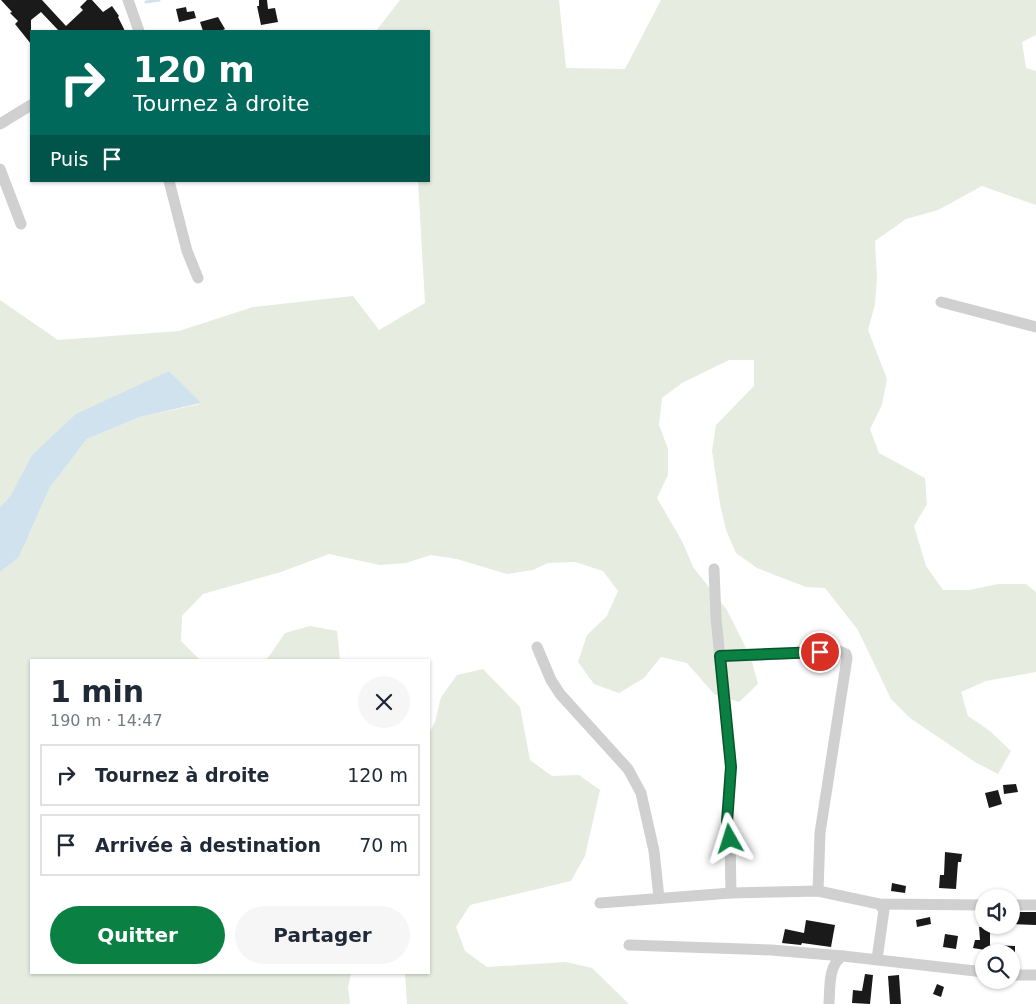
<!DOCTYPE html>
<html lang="fr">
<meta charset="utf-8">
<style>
body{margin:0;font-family:"DejaVu Sans",sans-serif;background:#f6f6f7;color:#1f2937;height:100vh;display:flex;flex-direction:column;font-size:19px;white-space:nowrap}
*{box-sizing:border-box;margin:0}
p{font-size:16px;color:#747a83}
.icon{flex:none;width:28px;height:28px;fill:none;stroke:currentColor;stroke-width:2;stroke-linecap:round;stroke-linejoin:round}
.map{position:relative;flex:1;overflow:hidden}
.sheet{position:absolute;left:30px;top:659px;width:400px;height:315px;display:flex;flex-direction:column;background:#fff;border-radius:0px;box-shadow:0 1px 4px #0004}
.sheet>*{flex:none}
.banner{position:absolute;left:30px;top:30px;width:400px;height:152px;border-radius:0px;box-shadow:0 1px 4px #0004;background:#00695c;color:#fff;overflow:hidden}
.tools{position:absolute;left:975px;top:889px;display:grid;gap:10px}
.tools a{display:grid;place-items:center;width:45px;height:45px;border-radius:50%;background:#fff;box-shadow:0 1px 4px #0004;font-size:25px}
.pin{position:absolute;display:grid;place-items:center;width:42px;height:42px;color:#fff;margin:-21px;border:2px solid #fff;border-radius:50%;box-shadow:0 1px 5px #0007}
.me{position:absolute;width:55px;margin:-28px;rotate:354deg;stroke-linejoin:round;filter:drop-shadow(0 0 4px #0008)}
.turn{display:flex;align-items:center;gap:18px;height:105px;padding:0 20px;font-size:22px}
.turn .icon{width:65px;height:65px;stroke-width:2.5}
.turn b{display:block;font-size:35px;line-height:42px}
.then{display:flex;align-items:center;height:48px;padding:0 20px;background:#0003;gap:10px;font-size:19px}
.round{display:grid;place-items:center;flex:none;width:52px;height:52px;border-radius:26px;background:#f6f6f7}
.summary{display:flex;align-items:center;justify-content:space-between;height:85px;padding:0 20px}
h1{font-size:30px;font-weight:700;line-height:38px}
.action{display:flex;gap:10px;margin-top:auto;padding:10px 20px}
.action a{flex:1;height:58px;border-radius:30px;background:#0b8043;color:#fff;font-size:20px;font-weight:700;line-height:58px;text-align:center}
.action a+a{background:#f6f6f7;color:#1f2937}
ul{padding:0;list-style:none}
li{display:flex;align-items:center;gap:15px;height:62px;margin:0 10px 8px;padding:0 10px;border:2px solid #e0e1e3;border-radius:0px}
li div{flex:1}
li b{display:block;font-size:19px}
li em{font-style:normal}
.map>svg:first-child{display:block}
.green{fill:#e6ecdf}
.water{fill:#cfe2ee}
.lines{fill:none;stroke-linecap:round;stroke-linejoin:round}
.stream{stroke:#cfe2ee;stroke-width:3}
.building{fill:#1a1a1a}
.minor{stroke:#d0d0d0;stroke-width:11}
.route-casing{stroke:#07532c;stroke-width:12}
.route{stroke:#0b8043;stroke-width:9}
</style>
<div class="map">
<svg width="1036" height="1004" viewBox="0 0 1036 1004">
<rect width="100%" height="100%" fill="#fff"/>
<!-- green -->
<g class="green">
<path d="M400 0H559L566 68 625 69 661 0H1036V35L1022 42 1026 68 1036 71V205L982 186 938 210 906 219 875 241 877 278 875 304 868 330 887 379 882 405 870 429 879 453 925 478 927 504 914 526 926 566 943 590H969L998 584H1026L1036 592V672L986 681 961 692 968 716 990 731 1011 751 998 774 975 762 910 718 891 699 858 630 825 588 806 587 757 568 736 553 726 530 720 504 712 451 716 425 754 386V360H729L682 383 662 398 659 425 668 449V475L657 498 683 543 693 567 727 610 751 658 758 684 739 702 714 694 687 663 661 657 644 678 619 693 594 684 578 662 587 635 607 616 618 591 603 571 575 562 548 563 533 570 507 574 457 559 431 555 406 563 380 565 329 554 281 572 203 594 182 616 181 641 200 660H31V972L351 973 348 988 350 1004H0V572L19 557 50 487 87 439 140 417 200 404 169 371 32 455 10 498 0 507V300L58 340 179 331 253 307 353 296 379 330 425 303 418 181H429V31H376Z"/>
<path d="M310 626 337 631 340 660H265L270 655 285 633Z"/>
<path d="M483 669 520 707 530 760 552 776 579 775 600 790 585 856 571 881 470 905 456 927 465 951 487 967 566 962 592 968 629 1004H407L405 973 429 972V734L435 722 441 697 457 675Z"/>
</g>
<!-- water -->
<path class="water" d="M169 371 201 403 140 417 87 439 50 487 19 557 0 572V507L10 497 32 455 76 414Z"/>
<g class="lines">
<!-- stream -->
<path class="stream" d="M146 2 159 0"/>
</g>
<!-- building -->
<g class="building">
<path d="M1 0H42L66 26 83 10 80 7 87 0H92L103 12 112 6 119 16 118 17 125 31H59L41 12 31 20V44L15 24 18 21 10 13 12 12Z"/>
<path d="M259 0H267L268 9 275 8 278 22 261 25 257 6H259Z"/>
<path d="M186 7 187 12 194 11 196 18 179 22 176 9Z"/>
<path d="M218 17 225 29 221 31H203L200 22Z"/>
<path d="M1016 784 1018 792 1004 794 1003 785Z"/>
<path d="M998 790 1002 804 989 808 985 793Z"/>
<path d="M945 852 962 854 961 862H958L956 889 939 888 940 875H944Z"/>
<path d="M892 883 906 886 905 893 891 891Z"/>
<path d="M1011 912H1036V925L1011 924Z"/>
<path d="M930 917 931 924 917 927 916 920Z"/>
<path d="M806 920 835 925 831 947 802 943 801 945 782 943 785 929 804 933Z"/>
<path d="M979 927H990V945L1015 946V952H985V950L973 948 975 940H980Z"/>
<path d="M945 934 958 936 956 949 943 947Z"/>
<path d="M865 974 873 975 870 1004 852 1003 853 990 862 991Z"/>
<path d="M899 975 901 1004H890L888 976Z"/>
<path d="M937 984 944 987 941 997 933 994Z"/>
</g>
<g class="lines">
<!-- minor -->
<g class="minor">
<path d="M128 0 139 31"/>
<path d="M0 124 31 105"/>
<path d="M0 169 21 224"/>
<path d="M169 181 187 251 198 278"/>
<path d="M941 302 1036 327"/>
<path d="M714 569 716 618 731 767 727 822 730 839 731 893"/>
<path d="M537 647 551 680 560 694 628 769 641 793 654 851 659 898"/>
<path d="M720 657 839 651 846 654 847 658 820 833 818 891"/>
<path d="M600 903 731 893 818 891 879 904 984 905"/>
<path d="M1011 905H1036"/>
<path d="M629 945 771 950 843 956 984 972"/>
<path d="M877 959 884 910 879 904"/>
<path d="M1011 975H1036"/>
<path d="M829 1004C830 988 828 964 843 956"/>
</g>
</g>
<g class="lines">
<!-- route casing -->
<g class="route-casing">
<path id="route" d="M730 839 727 822 731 767 720 656 820 652"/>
</g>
<!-- route -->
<use href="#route" class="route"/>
</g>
</svg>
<div class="tools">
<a><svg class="icon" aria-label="sound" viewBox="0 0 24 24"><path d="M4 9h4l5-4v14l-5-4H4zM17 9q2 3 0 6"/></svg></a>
<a><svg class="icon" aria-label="search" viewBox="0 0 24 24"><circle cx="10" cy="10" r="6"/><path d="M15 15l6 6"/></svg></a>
</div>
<div class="pin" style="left:820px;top:652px;background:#d93025"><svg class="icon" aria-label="arrive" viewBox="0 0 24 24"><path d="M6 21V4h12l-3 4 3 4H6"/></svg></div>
<svg class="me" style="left:730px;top:839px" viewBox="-20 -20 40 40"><path d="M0-17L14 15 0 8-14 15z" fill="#0b8043" stroke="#fff" stroke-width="4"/></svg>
<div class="banner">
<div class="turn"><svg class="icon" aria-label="right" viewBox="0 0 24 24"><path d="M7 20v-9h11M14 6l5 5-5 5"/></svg><div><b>120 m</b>Tournez à droite</div></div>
<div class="then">Puis<svg class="icon" aria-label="arrive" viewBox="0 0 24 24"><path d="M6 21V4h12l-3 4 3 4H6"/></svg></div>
</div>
<section class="sheet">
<div class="summary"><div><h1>1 min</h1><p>190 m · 14:47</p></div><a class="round"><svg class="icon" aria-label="close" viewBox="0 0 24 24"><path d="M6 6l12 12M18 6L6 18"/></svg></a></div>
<ul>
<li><svg class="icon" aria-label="right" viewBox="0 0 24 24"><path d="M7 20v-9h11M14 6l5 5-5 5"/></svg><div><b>Tournez à droite</b></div><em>120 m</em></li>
<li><svg class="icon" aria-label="arrive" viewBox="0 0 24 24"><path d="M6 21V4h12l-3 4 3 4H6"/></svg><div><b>Arrivée à destination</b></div><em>70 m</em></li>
</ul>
<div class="action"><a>Quitter</a><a>Partager</a></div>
</section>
</div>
